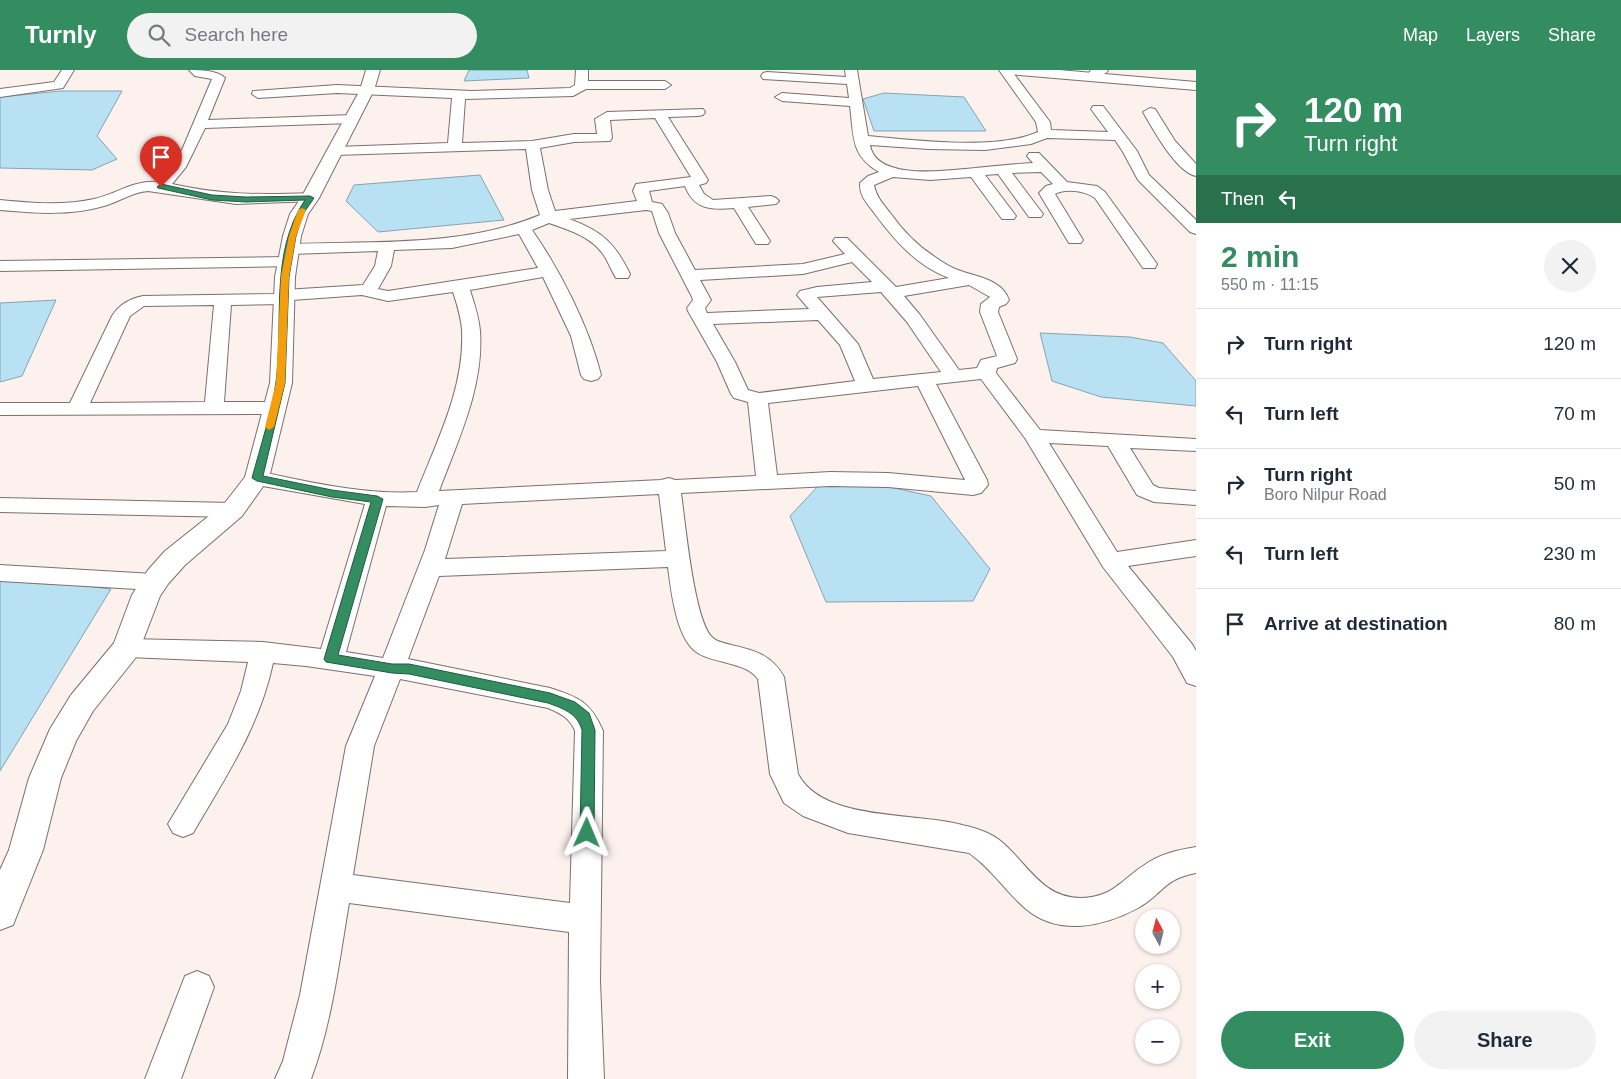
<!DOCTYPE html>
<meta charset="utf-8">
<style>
body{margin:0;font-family:Arial,sans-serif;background:#f2f2f3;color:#1f2937;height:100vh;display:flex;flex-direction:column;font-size:19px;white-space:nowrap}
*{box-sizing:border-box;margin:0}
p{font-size:16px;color:#747a83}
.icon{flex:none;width:28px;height:28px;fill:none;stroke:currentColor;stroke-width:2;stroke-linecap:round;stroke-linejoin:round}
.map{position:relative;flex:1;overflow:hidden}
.details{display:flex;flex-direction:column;background:#fff;width:425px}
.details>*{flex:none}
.top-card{background:#348c61;color:#fff;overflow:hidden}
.needle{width:32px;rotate:353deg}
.fabs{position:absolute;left:1135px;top:839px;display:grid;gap:10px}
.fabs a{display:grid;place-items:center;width:45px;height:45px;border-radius:50%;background:#fff;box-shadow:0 1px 4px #0004;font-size:25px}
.pin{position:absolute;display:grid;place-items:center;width:42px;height:42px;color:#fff;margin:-51px -21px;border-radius:50% 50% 50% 0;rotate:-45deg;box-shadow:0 0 5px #0007}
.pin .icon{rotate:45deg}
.me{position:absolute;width:55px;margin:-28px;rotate:1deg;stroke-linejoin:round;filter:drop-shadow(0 0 4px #0008)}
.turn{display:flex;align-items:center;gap:18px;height:105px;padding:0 25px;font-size:22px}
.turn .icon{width:65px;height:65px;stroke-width:2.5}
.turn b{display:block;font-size:35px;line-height:42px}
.then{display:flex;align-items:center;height:48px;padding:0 25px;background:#0003;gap:10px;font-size:19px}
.round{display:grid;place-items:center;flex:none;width:52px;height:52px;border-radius:26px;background:#f2f2f3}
.overview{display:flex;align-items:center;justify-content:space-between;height:85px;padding:0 25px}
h1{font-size:30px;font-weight:700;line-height:38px;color:#348c61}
.action{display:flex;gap:10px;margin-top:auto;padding:10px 25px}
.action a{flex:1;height:58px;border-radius:30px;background:#348c61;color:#fff;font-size:20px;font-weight:700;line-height:58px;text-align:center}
.action a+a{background:#f2f2f3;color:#1f2937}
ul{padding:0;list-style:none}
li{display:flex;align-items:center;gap:15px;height:70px;padding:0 25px;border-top:1px solid #e0e1e3}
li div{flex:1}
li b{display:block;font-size:19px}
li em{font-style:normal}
header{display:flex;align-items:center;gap:30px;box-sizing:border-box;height:70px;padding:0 25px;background:#348c61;color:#fff}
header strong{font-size:24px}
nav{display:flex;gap:28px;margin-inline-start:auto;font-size:18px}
.search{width:350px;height:45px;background:#f2f2f3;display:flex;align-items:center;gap:12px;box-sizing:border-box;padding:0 18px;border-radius:28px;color:#747a83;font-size:19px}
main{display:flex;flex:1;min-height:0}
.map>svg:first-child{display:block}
.water{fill:#b8e2f4;stroke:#87a3b0}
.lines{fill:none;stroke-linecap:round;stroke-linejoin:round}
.street-casing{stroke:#7a706d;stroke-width:2}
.secondary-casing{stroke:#7a706d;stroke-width:2}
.highway-casing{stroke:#7a706d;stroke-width:2}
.street{fill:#fff;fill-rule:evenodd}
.secondary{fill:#fff;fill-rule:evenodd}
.highway{fill:#fff;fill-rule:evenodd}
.route{fill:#348c61;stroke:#225b3f}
.slow{fill:#f59e0b}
</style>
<header>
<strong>Turnly</strong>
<div class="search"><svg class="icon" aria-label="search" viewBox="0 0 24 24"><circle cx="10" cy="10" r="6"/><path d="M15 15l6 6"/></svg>Search here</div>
<nav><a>Map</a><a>Layers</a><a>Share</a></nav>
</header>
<main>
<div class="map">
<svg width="1196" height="1009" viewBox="0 0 1196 1009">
<rect width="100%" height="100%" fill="#fcf1ed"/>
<!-- water -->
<g class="water">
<path d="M469 0H527L529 8 464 11Z"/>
<path d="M61 21H122L97 66 117 89 92 100 0 98V27Z"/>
<path d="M884 23 964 27 986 61H874L863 29Z"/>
<path d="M480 105 504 150 378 162 346 131 354 115Z"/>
<path d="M56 230 22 306 0 312V233Z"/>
<path d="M1040 263 1130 267 1163 273 1196 311V336L1101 327 1052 311Z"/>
<path d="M820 414 885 416 931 426 990 499 973 531 826 532 790 446Z"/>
<path d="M0 506 111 519 0 701Z"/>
</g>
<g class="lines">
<!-- street casing -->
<g class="street-casing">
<g id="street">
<path d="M62 0H74L63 18 0 27V19L54 12Z"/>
<path d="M189 0C200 0 217 0 225 8L208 50 352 45 359 49 352 53 205 58 186 97 172 114C221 125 260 125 310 123L315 125 318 128 315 131 236 134 148 121C132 122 119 132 104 136 70 146 35 143 0 140V130C31 133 63 136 94 129 117 124 133 110 158 112L173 95 182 80 212 9 195 6Z"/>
<path d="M576 0H588V11H665L671 15 665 19H586L573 26 465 29 462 73 532 71 574 64H597L595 49 607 42 703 39 705 42 703 45 698 46 668 47 708 110 706 113 699 115 704 124 713 130 771 126 776 128 779 131 776 134 748 137 770 171 768 174H756L734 138C712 140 694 140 685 116L649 121 652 132 662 134 668 143 675 163 695 200 803 194 845 184 833 171 835 168H847L896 217 949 208C917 196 895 171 875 144 868 134 859 126 860 113L868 106 879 102C850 85 854 66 850 36L782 31 775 27 782 23 849 28 847 14 763 9 761 6 763 3 767 2 846 7 845 0H857L868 66C915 70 995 81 1038 62L1036 52 999 0H1011L1050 52 1051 60 1108 62 1091 39 1093 36H1103L1137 81 1149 105 1196 150V164L1190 162 1138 110 1123 82 1115 70 1047 68 1031 74 985 80 929 79 870 75C876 112 949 100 975 98 994 96 1013 94 1033 93L1027 86 1029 83H1039L1067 112 1097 116 1105 122 1157 194 1155 198H1143L1095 128C1085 121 1066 118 1055 124L1083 170 1081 173H1069L1039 123 1046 116 1053 114 1041 102 1012 103 1043 144 1041 147H1029L998 104 985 105 1016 146 1014 149H1002L971 107 930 110 893 107 874 115C876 127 884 135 891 144 903 161 918 176 935 187 942 192 950 197 958 200 976 207 1002 209 1009 230L1006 234 999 237 998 242 1017 289 1015 293 997 298 996 303 1040 360 1196 369V381L1130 378 1153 415 1159 418 1196 421V435L1154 432 1137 425 1108 376 1049 373 1117 482 1196 470V486L1128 496 1192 574 1196 581V616L1187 613 1173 587 1103 497 1025 368 981 309 936 314 987 410 988 415 981 423 973 425 888 417 830 416 681 423C685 450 694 553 713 568 717 572 725 573 731 575 754 580 772 585 784 607L798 704C823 752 916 742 962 755 977 758 992 763 1003 773 1029 796 1043 828 1081 828 1113 827 1120 811 1143 796 1159 784 1177 780 1196 777V803C1163 809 1163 824 1138 838 1105 856 1059 867 1026 839 1006 822 991 798 969 783L848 763 803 746 784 733 770 704 758 609C750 598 737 596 724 592 715 590 702 587 695 581 676 566 671 520 668 497L439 506 408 589 550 618C578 627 591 632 603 661L600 911 604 1009H568L569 862 349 833C339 892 332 953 311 1009H275L283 991 300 925 346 676 375 606 306 596 273 593C259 658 226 706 193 763L183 767 173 763 168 754 228 654 241 621 248 592 127 587 118 585 114 578 118 571 127 569 263 572 321 579 365 434 257 415 249 413 246 408 249 403 257 401C309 412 364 425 417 422 437 371 465 317 462 260 461 247 457 234 453 222L388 231 362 225 292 230 290 233 284 234 231 235 224 332H274L281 334 284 338 281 342 274 344 0 345V333H70L112 246C120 234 129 229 143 226L277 224 285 220 363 215 375 196 378 181 291 184 285 182 283 179 285 176 291 174C374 171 463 177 540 145L532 120 526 79 335 85 330 84 328 81 330 78 335 77 448 73 452 28 337 23 258 28 252 24 253 21 337 15 472 21 570 18 575 15ZM655 48 691 107 636 114 633 121 637 131 555 141 548 120 540 78 574 72 610 71 612 68 610 50ZM646 140 652 141 659 163 692 227 693 230 687 238 688 241 717 292 731 324 734 328 748 332 756 406 675 410 669 408 661 410 439 421C458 370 484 317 480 261 479 247 474 233 470 220L543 207 571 266 581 305 584 309 591 311 598 309 601 305C589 257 560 200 532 160L549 153C569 160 590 166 603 184 608 191 611 200 616 208H628L630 204C615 173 602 161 569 149ZM519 164 538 198 388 221 378 219 391 196 394 180 452 178ZM852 192 872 212 817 217 800 221 797 225 809 239 707 243 705 238 711 230 700 210 803 204ZM969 215 990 227 981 234 980 242 997 286 981 290 977 298 959 300 920 245 904 226ZM881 222 907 252 941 302 873 309 858 274 817 227ZM214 235 205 332 90 333 130 246 144 236ZM818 250 840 275 855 311 759 323 748 320 735 292 713 254ZM918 316 965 410 888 403 830 402 777 405 768 333ZM659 424 666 481 445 489 462 434ZM439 435 425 480 383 588 346 582 386 436 425 437ZM400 609 548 638C560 643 570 648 575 661L570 833 353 805 374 676Z"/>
<path d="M1091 0H1108L1106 3 1095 7 1089 3Z"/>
<path d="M1150 38 1155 39 1175 71 1196 94V106C1176 102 1153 59 1143 42Z"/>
<path d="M288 187 294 188 296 192 294 196 0 201V191Z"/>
<path d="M0 428 233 433 241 435 244 440 241 445 233 447 0 442Z"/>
<path d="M0 495 154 504 162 506 166 512 162 518 154 520 0 511Z"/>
<path d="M197 901 209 906 214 917 181 1009H145L185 906Z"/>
</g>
</g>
<!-- secondary casing -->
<g class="secondary-casing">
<path id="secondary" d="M366 0H380L374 20 319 128 308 144 301 166 295 207 292 313 269 408 242 446 185 495 168 514 160 526 137 586 93 641 76 671 61 708 43 780 13 855 0 860V800L9 780 29 708 50 659 71 625 114 573 132 525 148 500 165 481 224 434 245 407 270 313 275 207 283 166 290 144 301 128 360 20Z"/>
</g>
<!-- highway casing -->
<g class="highway-casing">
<path id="highway" d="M1001 0H1059L1196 12V20L1008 4 1003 3Z"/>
</g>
<!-- street -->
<use href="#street" class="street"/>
<!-- secondary -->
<use href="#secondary" class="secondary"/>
<!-- highway -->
<use href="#highway" class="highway"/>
</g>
<!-- route -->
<path class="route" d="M161 114 212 125 246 127 310 126 314 128 303 144 296 166 289 207 285 313 263 406 332 420 377 426 383 429 338 585 392 594H409L550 623 575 632 589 643 595 660 594 763 592 768 587 769 582 768 580 763 582 660C577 643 564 639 548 633L409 604 392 603 326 592 324 589 371 432 332 427 257 411 252 408C260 378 272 341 276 312 284 252 269 183 305 130L246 132 212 130 158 118 157 117Z"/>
<!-- slow -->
<path class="slow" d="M302 138 306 140 296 166 289 207 285 313 274 357 269 360 265 357 276 313 281 207 289 166 298 140Z"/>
</svg>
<div class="fabs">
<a><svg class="needle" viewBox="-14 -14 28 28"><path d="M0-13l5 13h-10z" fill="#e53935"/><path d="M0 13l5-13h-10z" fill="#747a83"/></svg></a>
<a>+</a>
<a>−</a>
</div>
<div class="pin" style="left:161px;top:117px;background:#d93025"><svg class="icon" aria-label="arrive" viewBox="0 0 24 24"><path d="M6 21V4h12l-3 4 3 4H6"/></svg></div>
<svg class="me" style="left:587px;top:763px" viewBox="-20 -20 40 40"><path d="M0-17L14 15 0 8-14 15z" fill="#348c61" stroke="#fff" stroke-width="4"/></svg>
</div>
<section class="details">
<div class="top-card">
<div class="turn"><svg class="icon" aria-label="right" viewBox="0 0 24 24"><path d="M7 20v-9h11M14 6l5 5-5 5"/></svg><div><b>120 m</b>Turn right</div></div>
<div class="then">Then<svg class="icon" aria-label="left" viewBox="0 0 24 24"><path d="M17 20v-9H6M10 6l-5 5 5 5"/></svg></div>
</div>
<div class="overview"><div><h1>2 min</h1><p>550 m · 11:15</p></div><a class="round"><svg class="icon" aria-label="close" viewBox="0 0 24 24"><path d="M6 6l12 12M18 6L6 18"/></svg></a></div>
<ul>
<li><svg class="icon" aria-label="right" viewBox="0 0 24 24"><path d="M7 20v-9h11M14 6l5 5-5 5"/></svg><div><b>Turn right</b></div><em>120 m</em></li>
<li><svg class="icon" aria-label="left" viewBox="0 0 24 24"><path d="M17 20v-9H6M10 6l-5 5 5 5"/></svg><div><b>Turn left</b></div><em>70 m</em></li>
<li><svg class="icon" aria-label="right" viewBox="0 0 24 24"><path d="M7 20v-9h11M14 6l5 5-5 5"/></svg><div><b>Turn right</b><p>Boro Nilpur Road</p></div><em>50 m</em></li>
<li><svg class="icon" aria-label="left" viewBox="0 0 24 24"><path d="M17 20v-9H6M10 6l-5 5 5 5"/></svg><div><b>Turn left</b></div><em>230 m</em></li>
<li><svg class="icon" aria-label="arrive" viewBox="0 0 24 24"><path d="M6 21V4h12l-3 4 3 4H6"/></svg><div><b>Arrive at destination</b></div><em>80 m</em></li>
</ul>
<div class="action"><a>Exit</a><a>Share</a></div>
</section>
</main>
